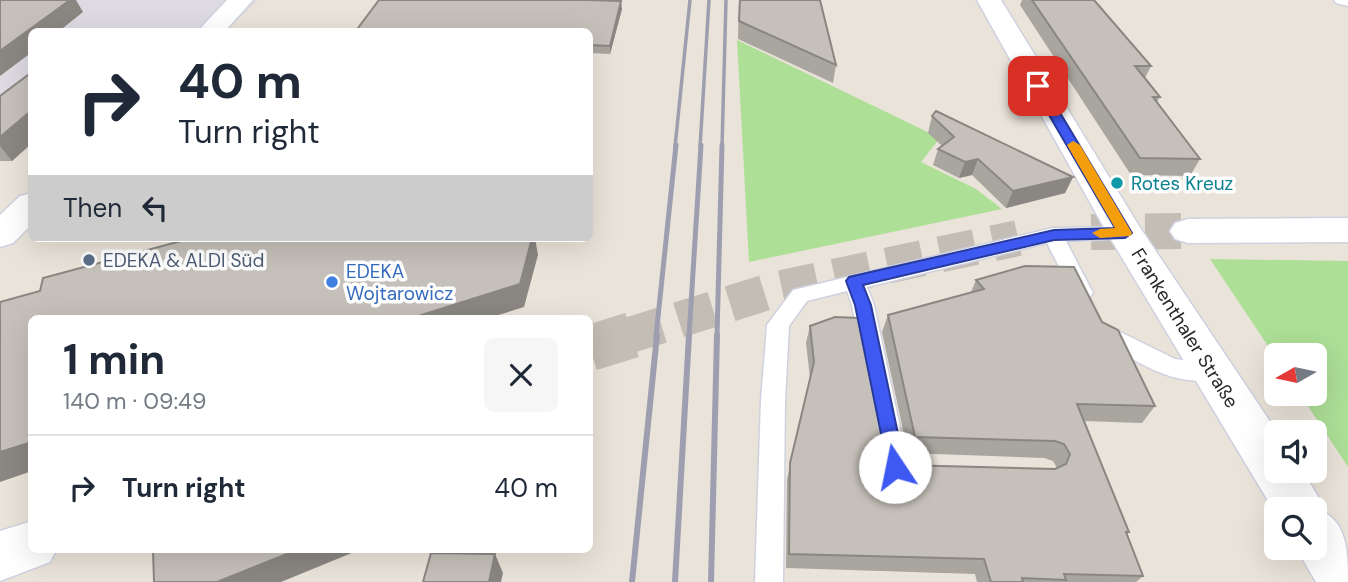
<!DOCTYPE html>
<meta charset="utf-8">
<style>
body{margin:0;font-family:"DM Sans",sans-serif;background:#f6f6f7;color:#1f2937;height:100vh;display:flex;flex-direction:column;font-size:26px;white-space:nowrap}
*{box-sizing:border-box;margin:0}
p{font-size:23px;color:#747a83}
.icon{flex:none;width:38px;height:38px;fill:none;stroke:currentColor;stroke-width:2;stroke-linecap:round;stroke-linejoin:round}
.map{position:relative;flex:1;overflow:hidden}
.panel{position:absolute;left:28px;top:315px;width:565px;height:238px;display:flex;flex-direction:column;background:#fff;border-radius:10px;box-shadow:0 7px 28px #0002}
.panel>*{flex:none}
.guide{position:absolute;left:28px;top:28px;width:565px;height:214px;border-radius:10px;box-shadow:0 7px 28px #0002;background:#fff;color:#1f2937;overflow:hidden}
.needle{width:46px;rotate:261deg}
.fabs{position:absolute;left:1264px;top:343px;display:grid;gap:14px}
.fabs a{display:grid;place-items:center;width:63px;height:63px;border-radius:10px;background:#fff;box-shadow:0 7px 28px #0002;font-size:35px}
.pin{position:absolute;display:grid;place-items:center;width:60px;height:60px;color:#fff;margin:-30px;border-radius:14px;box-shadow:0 4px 10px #0006}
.me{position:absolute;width:77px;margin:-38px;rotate:349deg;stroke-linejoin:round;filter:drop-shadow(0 0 5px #0008)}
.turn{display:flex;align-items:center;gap:24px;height:147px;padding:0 35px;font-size:32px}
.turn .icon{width:91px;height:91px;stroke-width:2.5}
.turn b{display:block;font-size:49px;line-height:60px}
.then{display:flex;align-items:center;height:66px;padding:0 35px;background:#0003;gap:14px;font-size:26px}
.round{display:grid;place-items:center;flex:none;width:74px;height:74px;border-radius:10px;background:#f6f6f7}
.headline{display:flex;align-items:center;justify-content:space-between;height:119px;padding:0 35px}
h1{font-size:42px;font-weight:700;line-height:52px}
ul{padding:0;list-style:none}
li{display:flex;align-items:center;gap:21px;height:105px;padding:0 35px;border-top:2px solid #e0e1e3}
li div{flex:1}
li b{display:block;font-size:26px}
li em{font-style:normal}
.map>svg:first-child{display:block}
.industrial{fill:#dddae2}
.green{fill:#addf97}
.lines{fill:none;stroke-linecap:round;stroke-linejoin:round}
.secondary-tunnel-far1{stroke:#c3bdb5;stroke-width:36;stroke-dasharray:36 18;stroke-linecap:butt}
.secondary-tunnel{stroke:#c3bdb5;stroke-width:46;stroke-dasharray:46 24;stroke-linecap:butt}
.lane-casing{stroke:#cfd1e0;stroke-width:3}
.secondary-casing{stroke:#cfd1e0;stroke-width:3}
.lane{fill:#fff;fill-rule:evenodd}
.secondary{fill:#fff;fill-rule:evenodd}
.rail-far2{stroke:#9d9fb1;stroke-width:3.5}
.rail-far1{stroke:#9d9fb1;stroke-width:5}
.rail{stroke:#9d9fb1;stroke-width:6}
.wall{fill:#a9a59f}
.shaded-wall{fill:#8a8682}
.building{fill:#c5c0b9;stroke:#8a8682;stroke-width:2}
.route{fill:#3e59f2;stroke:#283a9d;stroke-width:2}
.slow{fill:#f59e0b}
.culture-dot{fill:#0f9aa8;stroke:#fff;stroke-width:2.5}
.service-dot{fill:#5c6f8a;stroke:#fff;stroke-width:2.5}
.shop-dot{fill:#3f7fe0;stroke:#fff;stroke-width:2.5}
.labels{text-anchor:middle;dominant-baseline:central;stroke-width:7;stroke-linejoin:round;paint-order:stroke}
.culture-label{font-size:19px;fill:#0d838f;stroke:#fff;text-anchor:start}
.service-label{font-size:19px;fill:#4e5e75;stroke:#fff;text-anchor:start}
.shop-label{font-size:19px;fill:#366cbe;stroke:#fff;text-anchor:start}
.street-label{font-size:19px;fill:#272727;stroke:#fff}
</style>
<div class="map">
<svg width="1348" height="582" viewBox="0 0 1348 582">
<rect width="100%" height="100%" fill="#eae3d9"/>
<!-- industrial -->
<path class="industrial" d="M0 0H258L227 31 32 32 31 85 0 103Z"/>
<!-- green -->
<g class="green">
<path d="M737 40 940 138 921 162 976 189 1002 209 749 262Z"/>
<path d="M1210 259 1348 261V467L1300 394H1314V355H1276V358Z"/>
</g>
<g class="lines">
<!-- secondary-tunnel-far1 -->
<g class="secondary-tunnel-far1">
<path d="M1091 232 1188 231"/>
<path d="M627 336 777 289 1018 238"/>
</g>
<!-- secondary-tunnel -->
<path class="secondary-tunnel" d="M590 348 632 335"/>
<!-- lane casing -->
<g class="lane-casing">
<g id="lane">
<path d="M1334 0H1348V6L1336 3Z"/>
<path d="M1125 227 1132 228 1135 233 1132 238 1066 241 1093 293 1089 298 1082 301 1075 298 1047 243 867 287 874 305 906 456 929 460 933 468 929 476C915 481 900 480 886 475L882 467 852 305 847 291 807 301 789 326 785 400 783 582H755L761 400 767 325 793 290 1053 228Z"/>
<path d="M1102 323 1175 359 1220 365 1224 371 1220 377C1176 392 1131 357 1094 337L1091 331 1094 325Z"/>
</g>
</g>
<!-- secondary casing -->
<g class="secondary-casing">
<g id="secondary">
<path d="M227 0H253L224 32H197Z"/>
<path d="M977 0H1001L1139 226 1277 432 1276 471H1303L1325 509 1323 512C1348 523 1348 557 1348 582H1316L1296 548H1314V509H1276V514L1107 233Z"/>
<path d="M32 193V224L13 243 0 247V215L20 196Z"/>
<path d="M1348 218V242L1188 243 1175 239 1170 231 1175 223 1188 219Z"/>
<path d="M32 521V550H56L50 562 0 581V531Z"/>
</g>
</g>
<!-- lane -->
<use href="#lane" class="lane"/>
<!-- secondary -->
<use href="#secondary" class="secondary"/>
<!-- rail-far2 -->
<g class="rail-far2">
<path d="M675 147 690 0"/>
<path d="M700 147 709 0"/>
<path d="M722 147 726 0"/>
</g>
<!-- rail-far1 -->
<g class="rail-far1">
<path d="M656 336 676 145"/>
<path d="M689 336 701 145"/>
<path d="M717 336 722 145"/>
</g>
<!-- rail -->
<g class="rail">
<path d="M632 582 657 335"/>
<path d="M675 582 689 335"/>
<path d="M711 582 717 335"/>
</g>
</g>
<!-- wall -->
<g class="wall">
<path d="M739 0H820L836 65 833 83 738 39Z"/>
<path d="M1022 0H1094L1151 66 1145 78 1160 97 1157 102 1200 159 1190 176 1131 175 1020 5Z"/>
<path d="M622 9 610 54 590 53V32Z"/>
<path d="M32 72V143L12 161H0V96Z"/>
<path d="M932 116 1073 177 1065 193 1006 208 972 175 959 178 933 165 938 149 942 146 928 133Z"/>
<path d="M976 280 1102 322 1155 406 1142 423 1084 421 1129 532 1127 535 1143 576 1136 582H977L975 574 786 568 787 479 810 378 806 343 810 326 891 462 901 465 1055 469 1057 468 1053 461 1044 458 908 453 882 332 888 315 971 292Z"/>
</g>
<!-- shaded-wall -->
<g class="shaded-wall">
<path d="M70 0H76L83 12 58 32H32V52L0 76V51Z"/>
<path d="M621 1 622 9 610 54V46Z"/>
<path d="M32 110V143L12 161 0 146V137Z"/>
<path d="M978 159 972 175 959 178 965 162Z"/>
<path d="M1073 177 1065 193 1006 208 1013 191Z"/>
<path d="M532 238H535L538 255 524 307 489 318H412Z"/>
<path d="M32 442V471L0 482V452Z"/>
<path d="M297 550H359L281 582H217Z"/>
<path d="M495 554 503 573 501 582H489Z"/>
</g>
<!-- building -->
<g class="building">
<path d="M0 0H70L0 51Z"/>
<path d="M379 0H589L621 1 610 46 590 45V32H355Z"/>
<path d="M740 0H820L836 65 739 21Z"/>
<path d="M1032 0H1094L1151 66H1135L1160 97H1153L1200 159 1140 158Z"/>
<path d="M32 72V110L0 137V96Z"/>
<path d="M936 111 1073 177 1013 191 978 159 965 162 938 149 954 137 932 116Z"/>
<path d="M192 238H232V239L236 238H532L520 284 412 318H32V442L0 452V302L40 291 43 278Z"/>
<path d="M1025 266 1074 267 1102 322 1118 330 1155 406 1077 404 1129 532H1126L1143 576 1064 574 1066 580 1022 578 1023 582H991L984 559 789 554 790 463 814 362 810 326 835 317 859 318 885 451 891 462 901 465 1055 469 1066 464 1070 454 1064 444 1055 441 915 437 888 315 984 289 976 280Z"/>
<path d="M153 550H297L217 582H154Z"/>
<path d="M431 553 495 554 489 582H423Z"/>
</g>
<!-- route -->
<path class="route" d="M1038 83 1044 86 1132 233 1125 238 1054 240 863 285 871 305 905 467 902 473 895 476 889 473 855 305 846 281 849 277 1054 230 1115 228 1032 86Z"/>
<!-- slow -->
<path class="slow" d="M1073 141 1080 145 1132 233 1130 236 1100 238 1092 233 1100 229 1115 228 1067 145Z"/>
<!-- markers -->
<circle class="culture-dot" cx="1117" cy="183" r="7"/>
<circle class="service-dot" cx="89" cy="260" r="7"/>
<circle class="shop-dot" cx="332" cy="282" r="7"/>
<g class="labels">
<!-- culture labels -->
<g class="culture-label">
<text x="1131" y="183">Rotes Kreuz</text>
</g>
<!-- service labels -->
<g class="service-label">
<text x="103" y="260">EDEKA &amp; ALDI Süd</text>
</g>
<!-- shop labels -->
<g class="shop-label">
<text x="346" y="271">EDEKA<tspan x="346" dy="22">Wojtarowicz</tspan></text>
</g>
<!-- street labels -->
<g class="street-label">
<text transform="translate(1185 328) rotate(58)">Frankenthaler Straße</text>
</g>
</g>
</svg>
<div class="fabs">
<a><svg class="needle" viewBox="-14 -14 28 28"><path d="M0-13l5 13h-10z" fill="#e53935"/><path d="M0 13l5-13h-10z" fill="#747a83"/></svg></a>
<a><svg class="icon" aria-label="sound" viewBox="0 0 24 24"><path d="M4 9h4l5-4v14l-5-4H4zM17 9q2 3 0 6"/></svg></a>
<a><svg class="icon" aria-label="search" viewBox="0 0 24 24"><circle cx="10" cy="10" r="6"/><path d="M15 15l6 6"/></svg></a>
</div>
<div class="pin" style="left:1038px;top:86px;background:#d93025"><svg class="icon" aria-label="arrive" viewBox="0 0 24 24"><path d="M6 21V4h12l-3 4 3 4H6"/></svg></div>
<svg class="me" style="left:895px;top:467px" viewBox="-20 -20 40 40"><circle r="19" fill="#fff"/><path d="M0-13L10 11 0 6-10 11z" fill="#3e59f2"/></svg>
<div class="guide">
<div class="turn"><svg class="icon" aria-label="right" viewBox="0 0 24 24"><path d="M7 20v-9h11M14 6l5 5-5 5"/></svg><div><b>40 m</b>Turn right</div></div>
<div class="then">Then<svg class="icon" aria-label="left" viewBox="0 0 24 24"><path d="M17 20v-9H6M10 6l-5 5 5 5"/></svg></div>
</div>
<section class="panel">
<div class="headline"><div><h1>1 min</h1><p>140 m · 09:49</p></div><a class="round"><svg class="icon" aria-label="close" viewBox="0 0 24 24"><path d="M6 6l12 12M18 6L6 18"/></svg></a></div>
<ul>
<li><svg class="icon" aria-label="right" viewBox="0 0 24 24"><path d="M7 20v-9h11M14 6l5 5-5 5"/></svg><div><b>Turn right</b></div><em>40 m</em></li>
</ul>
</section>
</div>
